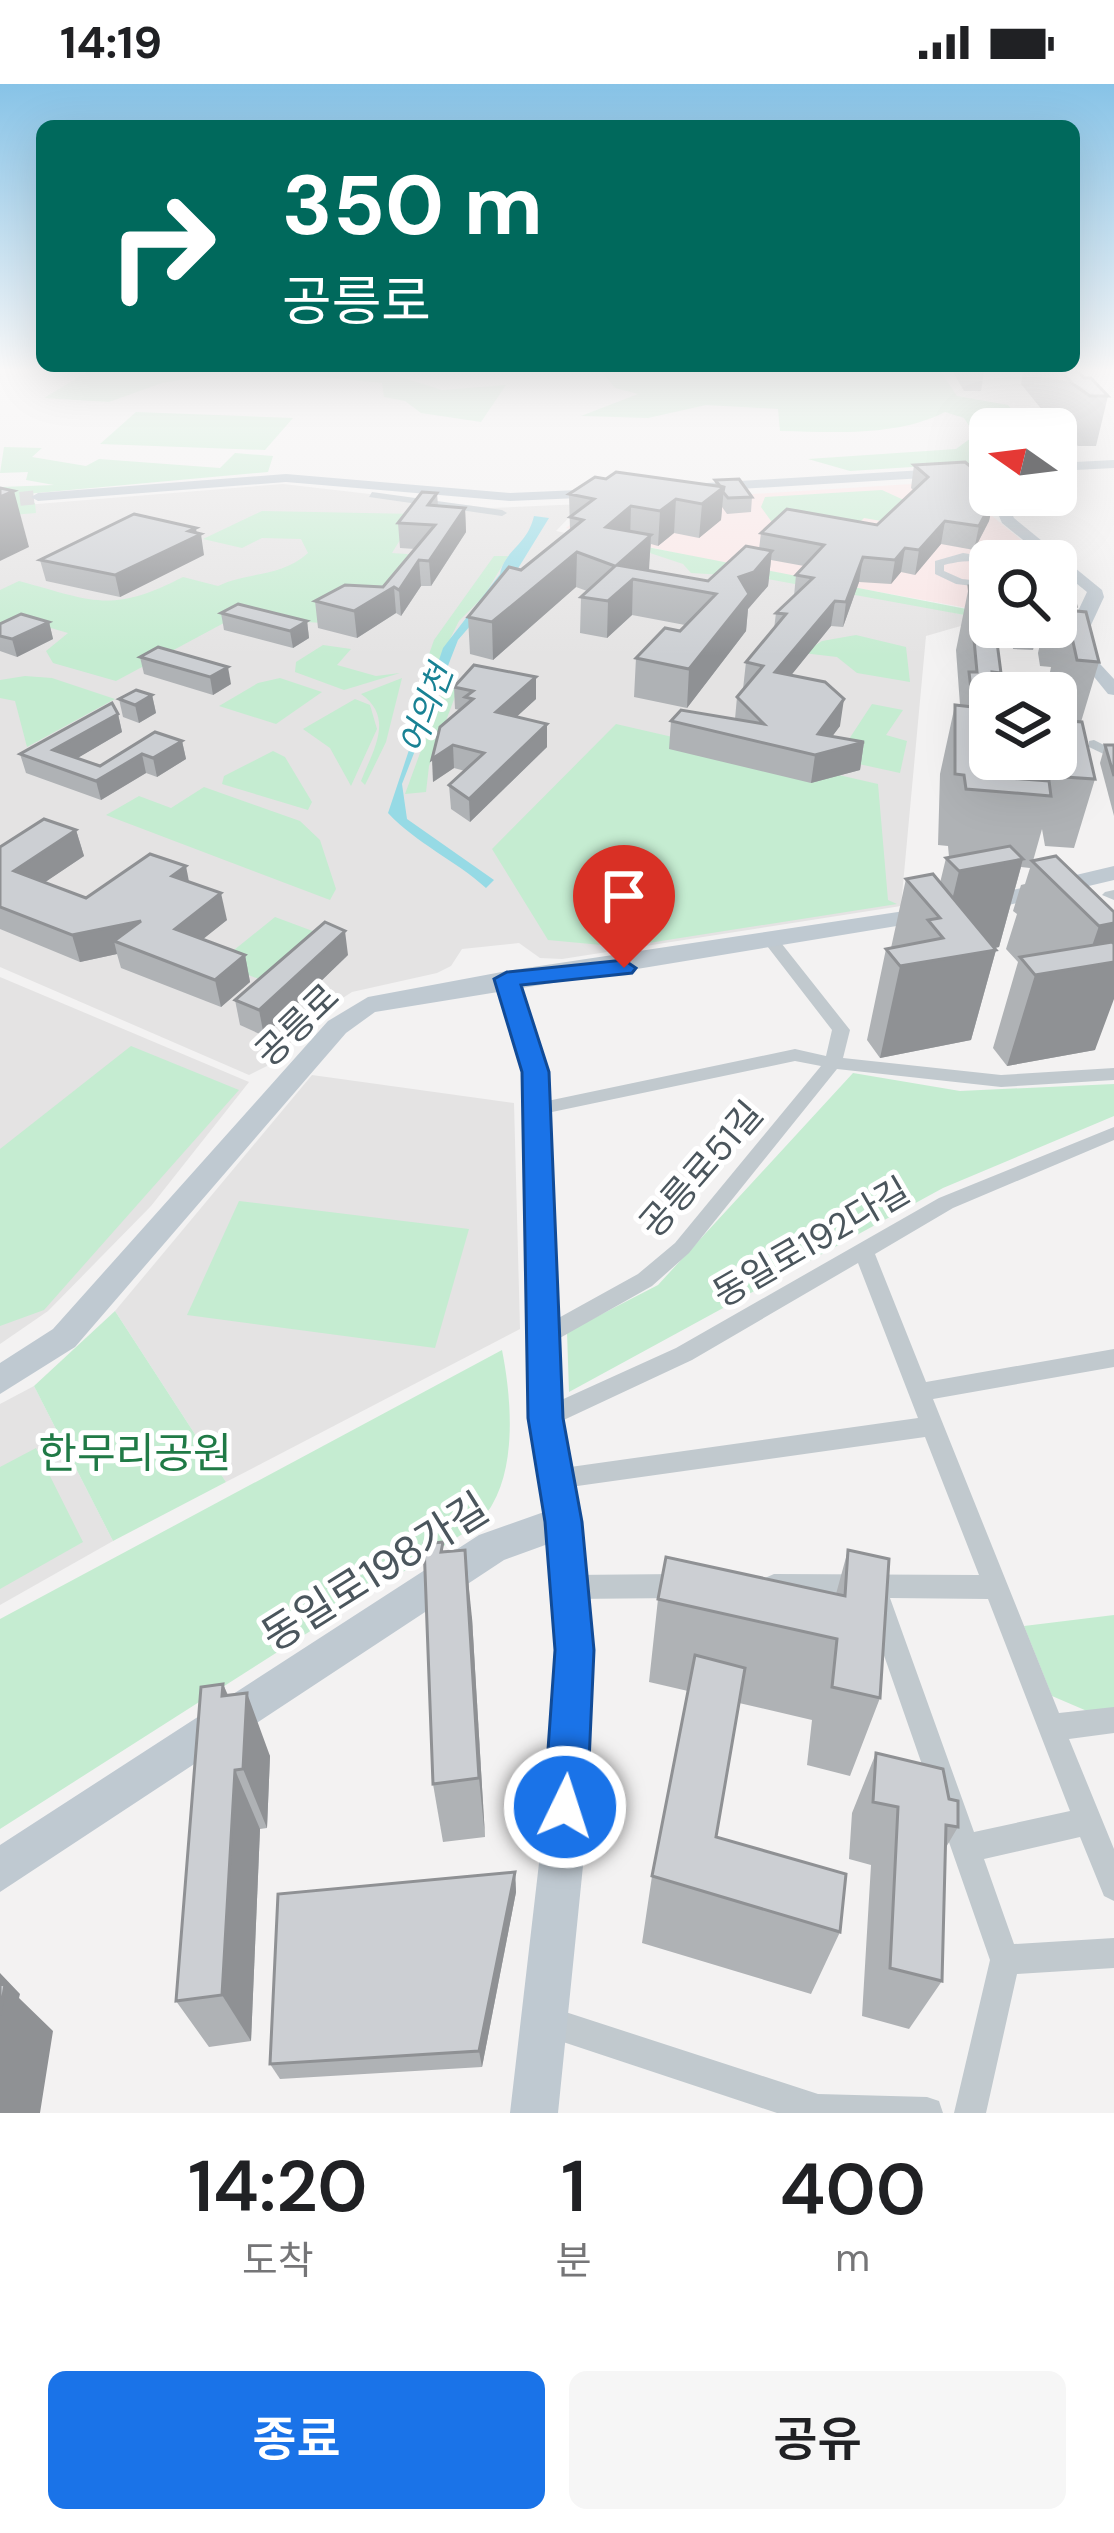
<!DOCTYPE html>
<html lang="ko">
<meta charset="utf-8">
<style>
body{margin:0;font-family:"DM Sans","Noto Sans KR",sans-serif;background:#f6f6f6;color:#202124;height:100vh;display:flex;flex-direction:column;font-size:45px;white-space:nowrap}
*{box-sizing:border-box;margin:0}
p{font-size:39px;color:#757577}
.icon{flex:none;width:66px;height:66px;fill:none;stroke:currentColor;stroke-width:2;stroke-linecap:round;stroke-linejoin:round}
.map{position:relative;height:2029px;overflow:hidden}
.sheet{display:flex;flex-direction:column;background:#fff;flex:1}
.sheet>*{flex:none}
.hud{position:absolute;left:36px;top:36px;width:1044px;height:252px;border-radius:18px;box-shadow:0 12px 48px #0002;background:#00695c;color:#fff;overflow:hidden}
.needle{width:78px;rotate:284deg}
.controls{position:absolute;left:969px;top:324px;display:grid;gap:24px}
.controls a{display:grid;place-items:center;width:108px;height:108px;border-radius:18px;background:#fff;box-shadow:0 12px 48px #0002;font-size:60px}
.pin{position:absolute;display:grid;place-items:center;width:102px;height:102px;color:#fff;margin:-123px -51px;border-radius:50% 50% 50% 0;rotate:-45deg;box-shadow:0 0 12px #0007}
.pin .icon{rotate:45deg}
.me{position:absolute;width:132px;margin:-66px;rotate:4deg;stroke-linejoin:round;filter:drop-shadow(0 0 9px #0008)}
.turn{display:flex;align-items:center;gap:42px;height:252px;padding:0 48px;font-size:54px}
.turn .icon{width:156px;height:156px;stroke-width:2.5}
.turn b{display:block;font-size:84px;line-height:102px}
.eta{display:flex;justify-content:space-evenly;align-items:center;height:204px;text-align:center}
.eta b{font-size:72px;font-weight:600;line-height:84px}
.action{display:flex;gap:24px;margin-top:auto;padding:24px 48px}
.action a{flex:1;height:138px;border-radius:18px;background:#1a73e8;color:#fff;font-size:48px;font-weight:600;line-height:138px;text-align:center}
.action a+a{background:#f6f6f6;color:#202124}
.status{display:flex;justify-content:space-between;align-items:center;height:84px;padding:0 60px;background:#fff;direction:ltr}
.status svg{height:33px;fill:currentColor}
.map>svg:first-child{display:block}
.education{fill:#e4e3e3}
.medical{fill:#fae6e6}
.green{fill:#c5ecd1}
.water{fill:#96dae5}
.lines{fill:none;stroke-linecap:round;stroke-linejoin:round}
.secondary-tunnel{stroke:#c9cbcd;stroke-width:14;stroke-dasharray:14 6;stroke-linecap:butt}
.street{fill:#c1c9ce;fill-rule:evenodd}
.secondary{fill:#bfc9d1;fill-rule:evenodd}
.wall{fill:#afb2b5}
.shaded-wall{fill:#8f9194}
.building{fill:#cccfd3;stroke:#8f9194;stroke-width:3}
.route{fill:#1a73e8;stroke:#114b97;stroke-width:3}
.labels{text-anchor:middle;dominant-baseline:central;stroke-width:10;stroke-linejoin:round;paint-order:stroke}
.far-water-label{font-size:33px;font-style:italic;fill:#198294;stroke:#fff}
.street-label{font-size:36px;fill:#4b565d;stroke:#fff}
.near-park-label{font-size:42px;fill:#207a46;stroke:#fff}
.near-street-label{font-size:42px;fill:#4b565d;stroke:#fff}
</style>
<div class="status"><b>14:19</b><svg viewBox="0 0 49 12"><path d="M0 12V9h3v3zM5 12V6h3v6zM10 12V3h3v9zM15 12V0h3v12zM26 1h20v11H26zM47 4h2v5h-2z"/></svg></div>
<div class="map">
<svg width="1114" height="2029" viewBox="0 0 1114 2029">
<rect width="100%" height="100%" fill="#f3f2f2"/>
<!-- education -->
<g class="education">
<path d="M283 400 491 424 582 420 556 447 985 535 926 552 901 822 562 875 540 874 519 859 462 865 451 882 437 889 352 908 321 928 269 981 249 991 0 883V423Z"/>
<path d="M0 893 249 998 151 1122 48 1227 0 1260Z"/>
<path d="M312 991 514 1019 520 1245 226 1398 115 1227Z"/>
<path d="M34 1302 113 1457 0 1521V1320Z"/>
</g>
<!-- medical -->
<path class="medical" d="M990 395 992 411 981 423 1047 477H990V528L725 480 566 444 596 420Z"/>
<!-- green -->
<g class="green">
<path d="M87 288H228L162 299 109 318 44 314Z"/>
<path d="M275 288H385L442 306 506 301 481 338 421 329 405 317 384 313 382 299Z"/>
<path d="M602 288H941L957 312 1008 321 1018 333 1017 345H990V378L850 387 808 375 956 365 975 351 964 334 945 328C896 353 835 348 780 347L778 325 706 321 648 334 581 332 638 310 615 304Z"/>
<path d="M136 328 293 334 265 366 100 360Z"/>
<path d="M4 363 42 364 32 373 86 382 99 375 220 384 235 369 273 372 268 388 26 410 21 415 35 419 36 429 0 432V403L54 401 26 396 28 388 0 389Z"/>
<path d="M882 406 906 417 887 438 864 434 844 454 774 441 761 423 765 413Z"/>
<path d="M262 427 416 430 392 469 421 471 383 520 322 539 235 533 116 597 53 579 46 567 68 549 37 540 0 558V506L19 497C93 517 111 530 183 493L218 502C249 487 280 494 308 469L301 455 262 454 242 464 203 455Z"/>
<path d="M647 463 987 529 981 534 757 493 691 489 683 480 635 464Z"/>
<path d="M494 472H508L484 512 459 537 435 585H424L434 556Z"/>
<path d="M856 551 906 563 910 598 857 589 837 573 803 569 822 557Z"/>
<path d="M323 561 351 565 337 581 376 592 400 589 344 606 295 588 296 578Z"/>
<path d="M25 592 52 594 115 615 27 663 15 617 0 614V596Z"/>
<path d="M280 594 322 608 276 640 219 622 258 599Z"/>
<path d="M402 594 386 658 365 701 361 697C373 666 395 634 361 610Z"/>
<path d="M445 601 459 602 429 682 426 708 405 710Z"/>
<path d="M355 615 370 621 377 645 351 702 330 664 303 645Z"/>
<path d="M872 620 903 626 886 651 907 657 900 689 836 675Z"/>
<path d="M616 640 878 700 888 816 897 820 623 863 548 856 492 765Z"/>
<path d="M273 667 285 673 312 718 308 726 222 700 224 692Z"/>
<path d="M204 703 300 737 320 756 336 805 330 816 106 731 139 712 171 724Z"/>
<path d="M275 833 326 852 269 899 218 879Z"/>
<path d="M131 962 239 1006 44 1226 0 1242V1065Z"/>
<path d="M853 989 960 1007 1114 1000V1032L943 1104 569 1308 567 1248 658 1201Z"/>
<path d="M239 1117 469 1145 435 1264 187 1231Z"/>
<path d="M115 1227 226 1398 113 1457 34 1302Z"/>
<path d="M502 1266C511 1311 517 1379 492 1421 487 1431 472 1441 464 1449L0 1745V1535Z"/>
<path d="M36 1364 83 1458 0 1505V1383Z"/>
<path d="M1114 1531V1628L1094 1630 1052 1612 1024 1542Z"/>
</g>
<!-- water -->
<path class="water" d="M534 432 549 434 514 491 458 556 402 700 407 735 494 796 486 804C455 776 417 760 388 729L443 564 500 490C505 465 527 462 534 432Z"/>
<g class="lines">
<!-- secondary-tunnel -->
<path class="secondary-tunnel" d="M0 417 38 413"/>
<!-- street -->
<g class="street">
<path d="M372 408 502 426 507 429 502 432 369 413Z"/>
<path d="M963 469 1003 475 1004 477C985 477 965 475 944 481V487L962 495 990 498V504L956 500 935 490V477Z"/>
<path d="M1094 656 1114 666V675L1089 663V657Z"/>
<path d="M1114 806V816L1102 811 1105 808Z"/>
<path d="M772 853 778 855 850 946 843 974 1001 991 1114 984V996L1001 1003 837 985 689 1169 652 1202 551 1259 543 1262 535 1259 532 1253 535 1247 638 1190 675 1159 821 982 795 977 533 1032 524 1026 533 1020 795 965 826 972 832 946 764 858Z"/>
<path d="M1114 1043V1056L953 1124 875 1170 926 1298 1114 1265V1283L933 1315 1059 1629 1114 1623V1649L1069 1655 1114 1765V1817L1104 1812 1080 1753 984 1775 1014 1860 1114 1854V1884L1017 1890 986 2029H954L990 1876 864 1514H774L765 1510 761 1502 765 1494 774 1490 979 1491 925 1353 556 1405 548 1402 544 1395 548 1388 556 1385 918 1334 858 1179 692 1276 553 1341 545 1344 537 1341 534 1334 537 1327 676 1264 939 1114ZM890 1514 988 1515 1070 1727 974 1748Z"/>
<path d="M680 1490 689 1494 693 1502 689 1510 680 1514 570 1515 561 1511 557 1503 561 1495 570 1491Z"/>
<path d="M544 1921 818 2010 927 2013 939 2017 943 2029H777L533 1948 528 1937 533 1926Z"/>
</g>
<!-- secondary -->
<g class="secondary">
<path d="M1114 376V384L1056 387V379Z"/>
<path d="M990 382V390L707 407 700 403 707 399Z"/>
<path d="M286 390 510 409 602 405 609 409 602 413 510 417 286 398 38 417 31 413 38 409Z"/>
<path d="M1004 411H1018L1010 425 1014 434 1102 506 1104 513 1085 554 1089 568 1114 595V611L1108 610 1069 562 1070 544 1087 508 1056 483V477H1049L1002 439 996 425Z"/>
<path d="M1114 782V796L975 829 964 822 967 817Z"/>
<path d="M931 823 943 830 939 835 522 904 548 988 562 1334 582 1438 594 1566 585 1762 558 2029H510L541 1762 556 1566 548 1460 504 1476 0 1808V1761L479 1451 544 1428 528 1334 522 988 498 908 375 928 346 949 75 1263 0 1310V1279L53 1245 328 937 368 913 507 887Z"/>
</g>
</g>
<!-- wall -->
<g class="wall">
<path d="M953 288H984L981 307H964Z"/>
<path d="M1023 288H1079L1108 312 1096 362H1078L1061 349 1021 300Z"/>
<path d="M914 381 986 395 984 404 994 414 989 437 974 466 941 460 915 491 901 488 891 500 859 498 843 543 831 542 791 591 840 642 832 652 864 658 860 686 811 699 669 665 671 637 735 635 737 613 743 605 746 578 774 545 776 529 794 512 796 491 804 482 771 476 768 502 748 525 746 547 687 624 634 613 636 574 680 547 685 541 632 531 607 554 580 549 581 513 587 507 576 503 493 576 470 570 468 533 521 486 570 446 569 410 606 395 715 402V396L752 413 751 428 727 430 722 423 721 436 699 454 674 449 658 462 651 460 648 487 708 497 759 465 761 449 877 441 913 406 911 404Z"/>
<path d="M437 409 438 422 465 424 466 448 431 502H421L401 532 396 529 357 554 318 544 315 517 383 503 415 465 400 464 398 439Z"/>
<path d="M204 471 120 513 46 497 40 476Z"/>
<path d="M969 502 1001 589 996 609H990V664L983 692 1036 696 1041 675H1056V636H1058L1056 609H1053L1050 588 1051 583 1040 582 1038 569 1044 543H1056V508L1076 522 1075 527 1099 578 1081 638 1095 695 1074 764 1045 762 1042 745 1033 777 1114 828 1095 966 1007 982 993 964 1018 878 1006 865 1017 830 1013 827 1021 801 1025 800 1030 784 1021 783 999 863 995 864 996 866 971 956 880 974 867 956 886 865 891 864 906 795 940 799 946 774 949 773 948 762 938 761 940 690 955 621H960L956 566Z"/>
<path d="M221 529 307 537 309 554 293 564 224 546Z"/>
<path d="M49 538 53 555 17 573 0 567V540Z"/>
<path d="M1011 543H1039L1033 566 1013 565Z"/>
<path d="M140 573 231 600 213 611 144 590Z"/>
<path d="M536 593V615L516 633 547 640V663L470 738 451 725 449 701 465 687 454 684 433 698 460 626 455 625 454 603Z"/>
<path d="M152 611 156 629 139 639 123 633 119 615Z"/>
<path d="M118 630 122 648 77 674 100 682 182 657 186 675 157 693 146 689 101 716 26 689 20 670Z"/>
<path d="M1105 661H1114V732L1100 679Z"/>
<path d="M76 746 84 772 45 798 86 814 189 798 227 836 202 855 245 871 250 898 221 923 121 884 117 870 80 878 0 845V763Z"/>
<path d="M348 871 264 952 240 941 235 916Z"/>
<path d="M848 1466 880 1614 850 1692 807 1681 812 1636 739 1619 716 1753 840 1848 811 1910 642 1859 652 1792 688 1607 649 1598 658 1515 836 1510Z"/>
<path d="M444 1468 472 1534 485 1753 443 1758 433 1700Z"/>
<path d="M223 1600 228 1611 270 1672 267 1744 260 1745 251 1957 209 1963 176 1917Z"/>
<path d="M876 1669 949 1715 958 1743 945 1765 942 1897 909 1945 862 1932 871 1781 849 1775 852 1729Z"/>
<path d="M515 1788 516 1808 482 1983 280 1995 270 1980Z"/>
</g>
<!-- shaded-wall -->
<g class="shaded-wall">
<path d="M724 403 721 436 699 454 702 420Z"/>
<path d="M14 407 29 463 0 477V413Z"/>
<path d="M994 414 989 437 974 466 979 442Z"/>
<path d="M676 415 674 449 658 462 660 427Z"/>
<path d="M631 422 630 456 606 443Z"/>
<path d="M465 424 466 448 431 502 429 477Z"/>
<path d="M945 437 941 460 915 491 919 466Z"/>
<path d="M196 444 197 452 201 450 204 471 120 513 115 491Z"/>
<path d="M651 451 649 486 639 496 633 495 632 531 607 554 608 517 617 481Z"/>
<path d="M905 464 901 488 891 500 895 476Z"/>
<path d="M772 467 768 502 748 525 746 547 687 624 689 585 739 493Z"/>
<path d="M577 468 576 503 493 576 492 538Z"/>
<path d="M863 473 859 498 843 543 846 518Z"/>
<path d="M419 476 421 502 401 532 399 506Z"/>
<path d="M394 503 396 529 357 554 354 527Z"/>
<path d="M835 517 831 542 772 615 775 588Z"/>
<path d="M307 537 309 554 293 564 290 547Z"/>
<path d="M49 538 53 555 17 573 12 555Z"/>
<path d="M228 583 231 600 213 611 210 593Z"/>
<path d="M536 593V615L497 651 496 628Z"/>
<path d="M152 611 156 629 139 639 135 621Z"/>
<path d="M844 615 840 642 820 669 864 658 860 686 811 699 818 650Z"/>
<path d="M118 630 122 648 59 685 53 666Z"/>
<path d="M547 640V663L470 738 469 715Z"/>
<path d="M182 657 186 675 157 693 153 674Z"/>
<path d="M453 661 454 684 433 698 432 675Z"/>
<path d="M142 670 146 689 101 716 96 697Z"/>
<path d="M76 746 84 772 23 813 14 787Z"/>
<path d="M1023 775 999 863 938 875 959 787Z"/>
<path d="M186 782 191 808 172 792Z"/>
<path d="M221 809 227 836 182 872 175 845Z"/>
<path d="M141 837 114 857 117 870 80 878 72 851Z"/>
<path d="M1114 839V915L1095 966 1007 982 1035 891 1085 882 1099 842Z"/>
<path d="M345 847 348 871 264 952 259 926Z"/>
<path d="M996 866 971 956 880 974 900 882Z"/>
<path d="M245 871 250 898 221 923 215 896Z"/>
<path d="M465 1466 472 1534 485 1753 479 1694Z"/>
<path d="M223 1600 245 1654 247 1609 270 1672 267 1744 243 1685 222 1612Z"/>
<path d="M235 1686 260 1745 251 1957 222 1911Z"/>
<path d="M515 1788 516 1808 482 1983 479 1967Z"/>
<path d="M0 1889 20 1910 19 1914 53 1947 40 2029H0Z"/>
</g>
<!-- building -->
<g class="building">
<path d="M1062 288H1079L1084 294H1091L1108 312H1090L1073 300Z"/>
<path d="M965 378 986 395H976L994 414 979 442 945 437 919 466 905 464 895 476 863 473 846 518 835 517 775 588 825 598 844 615 818 650 864 658 815 671 671 637 681 626 764 640 737 613 763 582 746 578 786 530 776 529 813 494 796 491 824 461 761 449 787 425 877 441 928 393 914 381Z"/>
<path d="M616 388 724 403 702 420 676 415 660 427 631 422 606 443 651 451 617 481 708 497 746 462 772 467 754 488 739 493 749 510 689 585 636 574 665 544 680 547 716 510 633 495 608 517 581 513 615 482 577 468 492 538 468 533 509 483 521 486 583 436 570 433 594 415 569 410 595 393 606 395Z"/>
<path d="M739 395 752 413 728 414 723 408 724 403 720 402 715 396Z"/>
<path d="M0 404 14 407 0 413Z"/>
<path d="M422 408 437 409 428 421 465 424 429 477 419 476 399 506 394 503 354 527 315 517 345 501 383 503 435 441 398 439Z"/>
<path d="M134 430 196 444 189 447 201 450 115 491 40 476Z"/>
<path d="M1020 467 1047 471 1044 477H1022Z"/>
<path d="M969 502 990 503V543H995L1001 589 992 588 993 609H990V640L977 639 983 692 1049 697 1051 712 966 705 964 691 955 690V621L973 623 969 588H977Z"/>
<path d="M1056 508 1073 509 1076 522 1056 520Z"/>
<path d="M238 520 307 537 290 547 221 529Z"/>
<path d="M1066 526 1086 528 1099 578 1077 576Z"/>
<path d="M21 530 49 538 12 555 0 552V540Z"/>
<path d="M158 563 228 583 210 593 140 573Z"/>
<path d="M474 581 536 593 496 628 547 640 469 715 449 701 484 669 453 661 432 675 440 643 473 615 465 613 473 607 454 603Z"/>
<path d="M136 606 152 611 135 621 119 615Z"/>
<path d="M112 619 118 630 53 666 100 682 155 648 182 657 153 674 142 670 96 697 20 670Z"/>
<path d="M1056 636 1082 638 1095 695 1065 693 1056 653Z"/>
<path d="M1105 661H1114V692Z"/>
<path d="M44 735 76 746 14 787 86 814 150 770 186 782 172 792 221 809 175 845 245 871 215 896 114 857 141 837 72 851 0 823V763Z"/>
<path d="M1010 762 1023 775 959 787 946 774Z"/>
<path d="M1056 772 1114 828V839L1099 842 1032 777Z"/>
<path d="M933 790 996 866 900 882 886 865 943 854 928 836 940 834 906 795Z"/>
<path d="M325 838 345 847 259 926 235 916Z"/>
<path d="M1112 858 1114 860V878L1035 891 1020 873Z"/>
<path d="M443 1458 441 1468 465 1466 479 1694 433 1700 424 1460Z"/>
<path d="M848 1466 889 1475 880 1614 832 1603 837 1555 658 1515 666 1473 845 1512Z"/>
<path d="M695 1571 745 1584 716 1753 846 1790 840 1848 652 1792Z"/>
<path d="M223 1600 222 1612 247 1609 243 1685 235 1686 222 1911 176 1917 201 1603Z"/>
<path d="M876 1669 943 1685 949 1715 958 1717V1743L946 1741 942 1897 890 1884 898 1723 873 1718Z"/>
<path d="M515 1788 479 1967 270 1980 278 1810Z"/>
<path d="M5 1900 0 1931V1901Z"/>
</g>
<!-- sky -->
<linearGradient id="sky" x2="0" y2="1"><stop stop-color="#87c3e7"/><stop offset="0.5" stop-color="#faf9f9"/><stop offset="1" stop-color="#faf9f9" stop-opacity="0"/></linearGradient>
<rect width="1114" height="572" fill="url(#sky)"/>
<!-- route -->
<path class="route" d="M624 876 636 884 632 889 521 901 549 988 563 1334 582 1438 594 1566 587 1723 580 1738 565 1744 550 1738 544 1723 555 1566 545 1438 528 1334 522 988 494 895 507 888Z"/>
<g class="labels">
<!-- far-water labels -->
<g class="far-water-label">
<text transform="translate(426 625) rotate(-69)">어의천</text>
</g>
<!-- street labels -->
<g class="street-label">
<text transform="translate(297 941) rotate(-44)">공릉로</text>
<text transform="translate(701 1085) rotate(-49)">공릉로51길</text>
<text transform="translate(811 1158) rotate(-30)">동일로192다길</text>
</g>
<!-- near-park labels -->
<g class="near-park-label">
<text x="135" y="1369">한무리공원</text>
</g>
<!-- near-street labels -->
<g class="near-street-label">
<text transform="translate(375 1488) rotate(-32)">동일로198가길</text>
</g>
</g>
</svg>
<div class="controls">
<a><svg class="needle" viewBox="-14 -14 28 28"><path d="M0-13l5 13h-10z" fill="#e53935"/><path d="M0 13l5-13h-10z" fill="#757577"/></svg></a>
<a><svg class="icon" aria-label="search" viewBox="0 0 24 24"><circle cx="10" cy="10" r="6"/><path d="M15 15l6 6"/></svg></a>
<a><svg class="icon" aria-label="layers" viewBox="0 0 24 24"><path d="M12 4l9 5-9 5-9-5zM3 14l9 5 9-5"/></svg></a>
</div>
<div class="pin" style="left:624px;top:884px;background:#d93025"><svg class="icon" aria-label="arrive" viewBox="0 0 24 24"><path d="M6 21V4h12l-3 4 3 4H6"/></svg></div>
<svg class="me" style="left:565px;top:1723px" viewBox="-20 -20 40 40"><circle r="17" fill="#1a73e8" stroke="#fff" stroke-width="3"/><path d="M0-11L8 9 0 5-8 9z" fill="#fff"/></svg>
<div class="hud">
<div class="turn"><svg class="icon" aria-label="right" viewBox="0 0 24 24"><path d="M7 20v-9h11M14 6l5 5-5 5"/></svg><div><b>350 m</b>공릉로</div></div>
</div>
</div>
<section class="sheet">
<div class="eta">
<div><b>14:20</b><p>도착</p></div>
<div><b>1</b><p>분</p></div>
<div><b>400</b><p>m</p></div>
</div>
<div class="action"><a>종료</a><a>공유</a></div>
</section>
